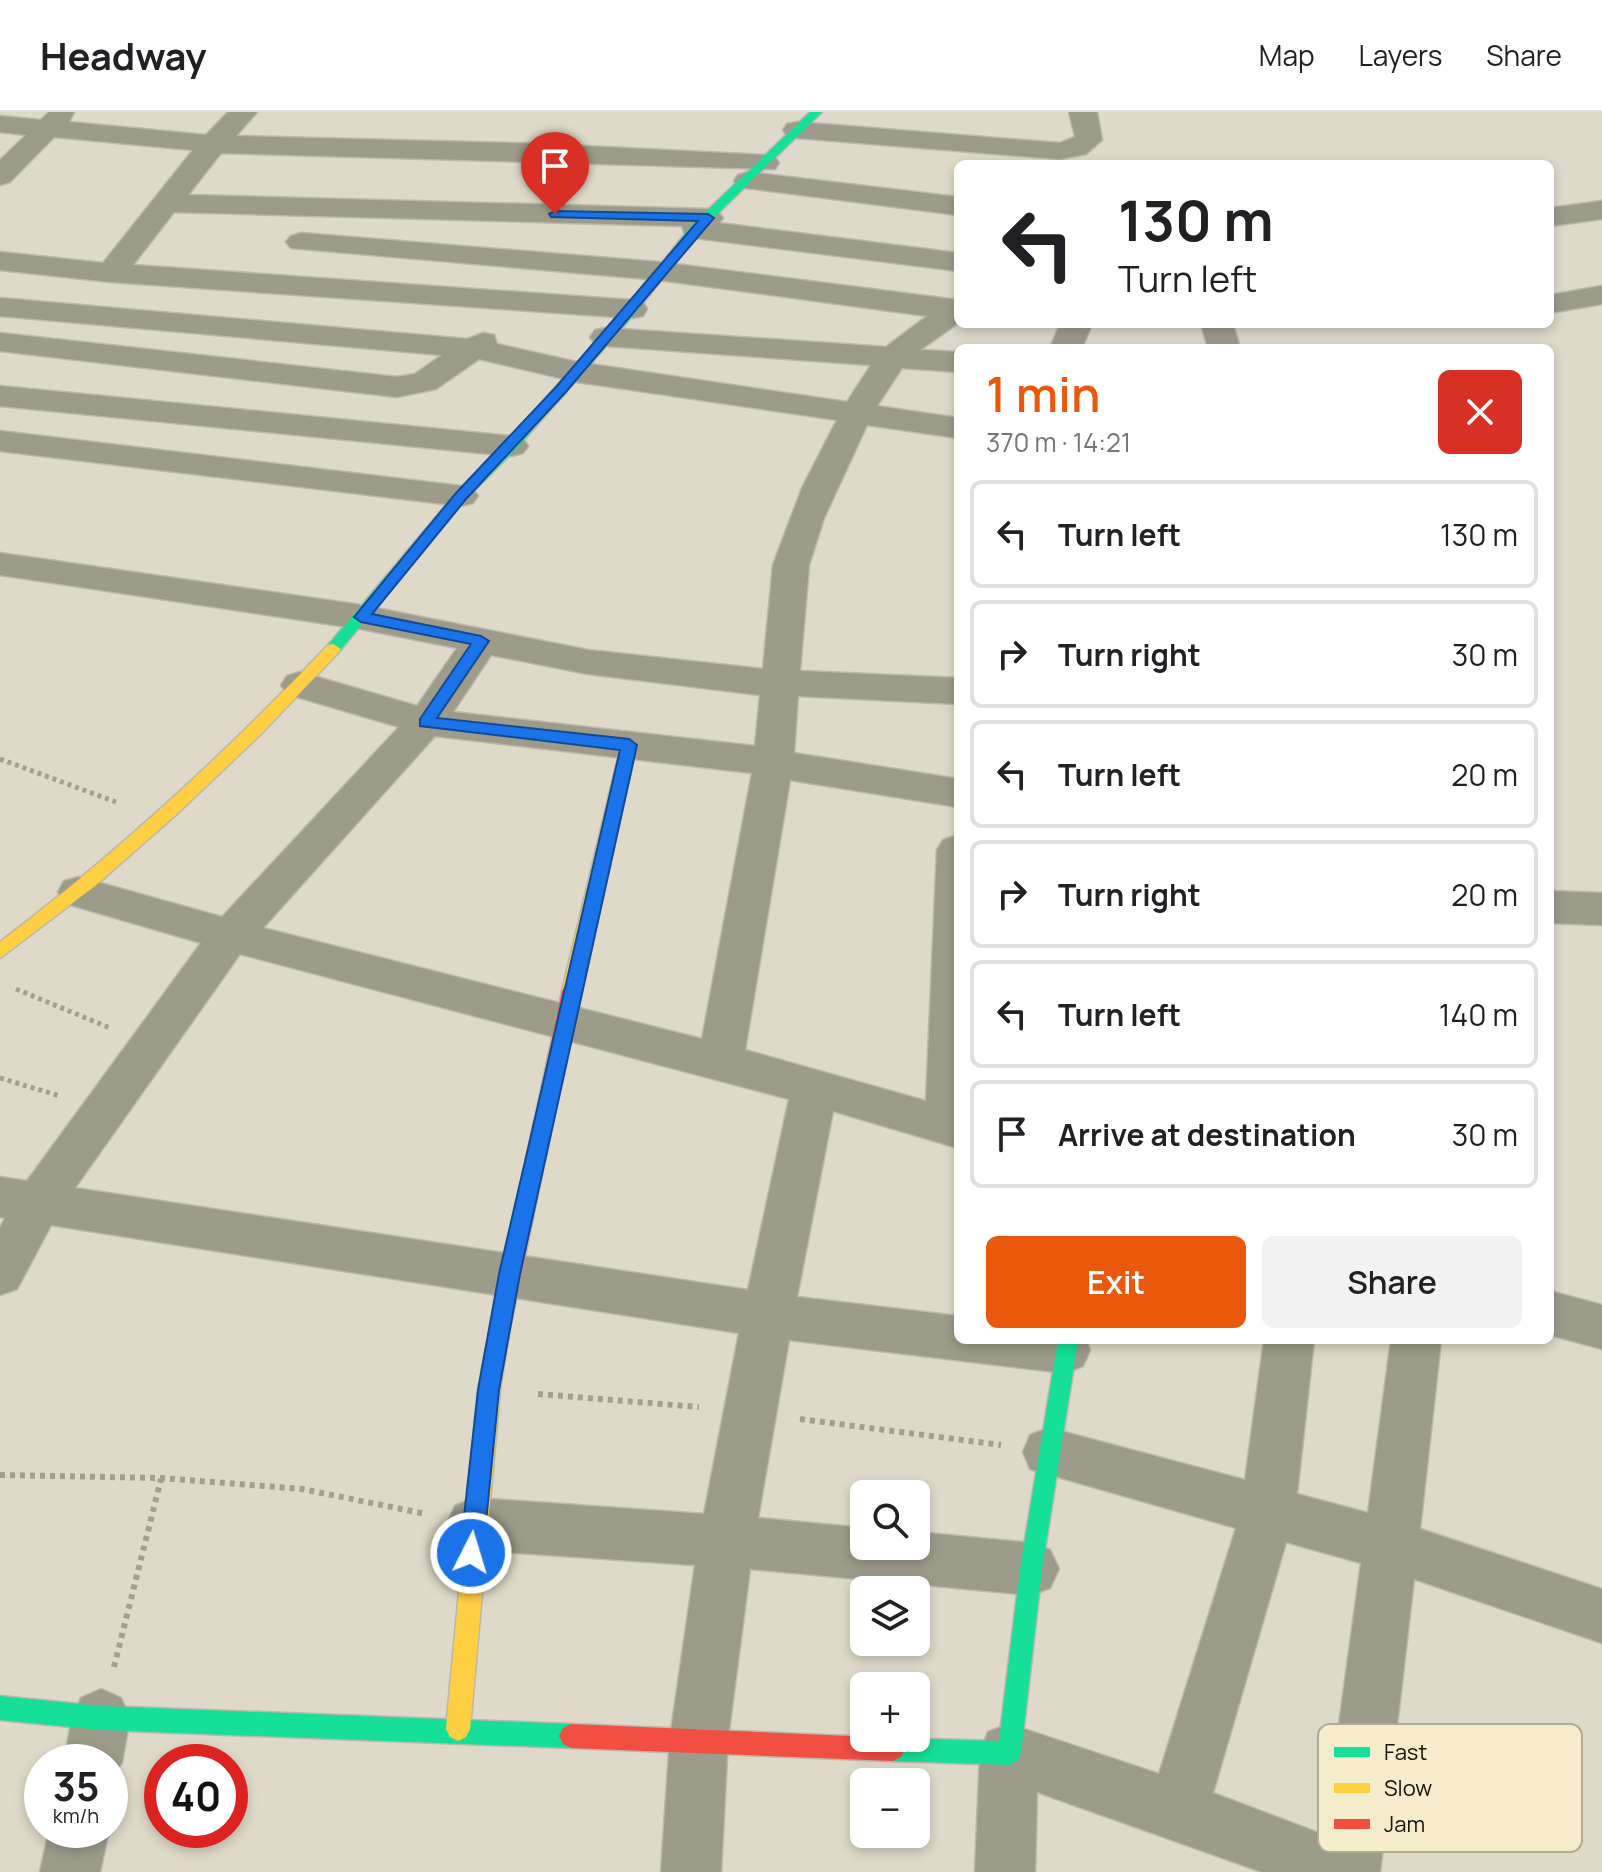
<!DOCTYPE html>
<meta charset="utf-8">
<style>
body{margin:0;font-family:Manrope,sans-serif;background:#f2f2f2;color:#202124;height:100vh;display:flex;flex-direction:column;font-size:30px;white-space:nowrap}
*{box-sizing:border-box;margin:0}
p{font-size:26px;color:#757577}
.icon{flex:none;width:44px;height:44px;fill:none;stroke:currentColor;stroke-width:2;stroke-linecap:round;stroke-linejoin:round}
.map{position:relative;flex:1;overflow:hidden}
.sheet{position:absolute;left:954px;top:232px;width:600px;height:1000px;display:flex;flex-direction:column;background:#fff;border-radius:12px;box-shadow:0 4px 12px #0003}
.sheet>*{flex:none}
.hud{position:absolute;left:954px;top:48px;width:600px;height:168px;border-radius:12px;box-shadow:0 4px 12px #0003;background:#fff;color:#202124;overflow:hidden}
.fabs{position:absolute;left:850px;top:1368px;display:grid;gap:16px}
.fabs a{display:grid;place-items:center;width:80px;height:80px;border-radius:12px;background:#fff;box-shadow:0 4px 12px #0003;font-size:40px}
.speed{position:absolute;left:24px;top:1632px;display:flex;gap:16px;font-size:40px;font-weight:700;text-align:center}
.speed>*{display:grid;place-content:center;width:104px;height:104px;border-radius:50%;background:#fff;box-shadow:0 4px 12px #0003;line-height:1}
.speed small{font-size:20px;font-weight:400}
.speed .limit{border:12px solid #d22;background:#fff;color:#111}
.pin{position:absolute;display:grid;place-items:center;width:68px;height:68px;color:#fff;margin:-82px -34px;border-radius:50% 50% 50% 0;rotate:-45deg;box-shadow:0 0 8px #0007}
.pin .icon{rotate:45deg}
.me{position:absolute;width:88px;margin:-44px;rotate:5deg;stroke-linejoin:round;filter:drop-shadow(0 0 6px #0008)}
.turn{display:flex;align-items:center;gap:28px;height:168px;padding:0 32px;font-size:36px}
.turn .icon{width:104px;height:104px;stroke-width:2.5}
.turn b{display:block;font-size:56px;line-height:68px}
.round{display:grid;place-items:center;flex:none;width:84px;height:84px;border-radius:12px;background:#f2f2f2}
.overview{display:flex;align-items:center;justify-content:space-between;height:136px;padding:0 32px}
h1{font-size:48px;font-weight:600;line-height:60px;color:#ea580c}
.cta{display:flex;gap:16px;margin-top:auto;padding:16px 32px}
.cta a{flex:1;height:92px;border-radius:12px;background:#ea580c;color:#fff;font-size:32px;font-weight:600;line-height:92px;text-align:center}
.cta a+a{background:#f2f2f2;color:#202124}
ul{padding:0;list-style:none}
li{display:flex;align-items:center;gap:24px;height:108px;margin:0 16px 12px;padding:0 16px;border:4px solid #e0e0e0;border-radius:12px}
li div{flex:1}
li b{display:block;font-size:30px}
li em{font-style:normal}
header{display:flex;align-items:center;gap:48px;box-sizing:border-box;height:112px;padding:0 40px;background:#fff;border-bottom:2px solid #e0e0e0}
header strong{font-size:38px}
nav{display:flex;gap:44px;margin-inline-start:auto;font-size:28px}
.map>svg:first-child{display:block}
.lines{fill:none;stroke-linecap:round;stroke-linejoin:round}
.street-casing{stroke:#bcb8ab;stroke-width:3}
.fast-casing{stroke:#bcb8ab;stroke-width:3}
.slow-casing{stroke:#bcb8ab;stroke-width:3}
.jam-casing{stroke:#bcb8ab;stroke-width:3}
.path-far1{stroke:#a2a191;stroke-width:5;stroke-dasharray:4 4;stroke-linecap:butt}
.path{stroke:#a2a191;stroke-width:6;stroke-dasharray:5 5;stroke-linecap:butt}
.street{fill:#9d9c8a;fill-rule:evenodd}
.fast{fill:#16e098;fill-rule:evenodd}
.slow{fill:#ffcf43;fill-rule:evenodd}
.jam{fill:#f24e42;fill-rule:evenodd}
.route{fill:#1a73e8;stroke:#114b97;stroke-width:2}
.key{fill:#f5eccc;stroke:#b2ab91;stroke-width:2}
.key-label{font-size:22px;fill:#161208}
</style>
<header>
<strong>Headway</strong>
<nav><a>Map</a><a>Layers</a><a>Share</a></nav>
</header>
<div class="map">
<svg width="1602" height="1760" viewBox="0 0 1602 1760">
<rect width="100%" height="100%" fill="#ded9c8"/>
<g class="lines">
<!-- street casing -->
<g class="street-casing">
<g id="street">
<path d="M49 0H74L69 10 206 23 228 0H257L236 24 544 32 765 43 775 45 779 51 775 57 221 41 188 83 708 97 718 100 723 106 719 111 958 141V159L695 126 685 123 682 114 174 100 133 153 632 188 643 190 647 197 643 204 632 206 111 170 0 158V140L103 151 193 38 54 25 10 70 0 73V48L26 23 0 20V4L41 8Z"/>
<path d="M1069 0H1097L1102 28 1086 42 1060 47 797 26 787 24 783 18 787 12 797 10 1060 31 1075 25Z"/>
<path d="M748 60 958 85V103L738 75 734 69 738 63Z"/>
<path d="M1602 89V107L1550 114V96Z"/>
<path d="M301 121 659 150 958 188V211L920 238 958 240V260L902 256 877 294 958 306V326L867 313 824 406 809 453 800 559 958 566V592L798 584 794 641 958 667V695L790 668 745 938 926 989 937 738 943 728 958 723V1036L833 999 797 1185 958 1204V1228H1086L1090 1238 1083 1254 1065 1261 789 1228 758 1406 864 1416V1434H916V1420L1031 1431 1050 1438 1059 1457 1050 1476 1031 1483 750 1457 728 1626 721 1760H661L670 1626 695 1453 474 1438 455 1430 447 1412 455 1394 474 1386 704 1402 739 1221 51 1113 17 1177 0 1183V1116L5 1106 0 1105V1065L27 1069 201 831 64 791 58 780 64 769 79 765 222 805 399 615 287 582 281 573 287 564 300 560 417 594 457 536 361 517 0 463V441L361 493 588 538 763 557 773 453 802 376 837 308 577 270 479 247 436 277 397 285 0 239V221L397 265 415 262 442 243 0 204V186L467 227 483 221 494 223 497 232 577 250 847 290 871 253 606 234 595 232 590 225 595 218 606 216 886 235 927 204 659 168 291 136 286 130 291 124ZM491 543 588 562 760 583 755 634 453 600ZM435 624 752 661 702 927 263 816ZM240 842 789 987 748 1178 75 1076Z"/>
<path d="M1602 174V192L1550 201V183Z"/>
<path d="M1060 212H1092L1082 236H1050Z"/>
<path d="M1201 212H1233L1240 236H1208Z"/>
<path d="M0 274 511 324 523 327 528 334 523 341 511 344 0 294Z"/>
<path d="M0 319 461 374 473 377 478 384 473 391 461 394 0 339Z"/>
<path d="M1550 779 1602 781V813L1550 811Z"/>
<path d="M1550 1179 1602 1193V1237L1550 1223Z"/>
<path d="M1264 1228H1314L1297 1382 1368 1401 1391 1228H1441L1420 1417 1602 1477V1531L1414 1467 1380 1760H1262L1037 1680 1035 1760H975L980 1641 988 1620 1009 1612 1159 1662 1236 1416 1030 1357 1023 1340 1030 1323 1049 1316 1245 1368ZM1286 1430 1361 1451 1324 1723 1213 1681Z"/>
<path d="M101 1577 121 1586 130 1606 122 1650 110 1672V1650H64L72 1606 81 1586Z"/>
<path d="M49 1718H109L100 1760H40Z"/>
</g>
</g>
<!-- fast casing -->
<g class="fast-casing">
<g id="fast">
<path d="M810 0H822L699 120 636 200 516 337 466 387 338 541H328V533L456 381 506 331 628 194 691 114Z"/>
<path d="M1058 1228H1078L1042 1457 1021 1641 1017 1649 1009 1653 893 1649 885 1645 881 1637 885 1629 891 1626 999 1629 1020 1457Z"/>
<path d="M0 1584 101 1594 571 1612 579 1616 583 1624 579 1632 571 1636 101 1618 0 1608Z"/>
</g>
</g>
<!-- slow casing -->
<g class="slow-casing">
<g id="slow">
<path d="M333 532 341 537 338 541 261 622 179 700 95 774 0 846V830C118 740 226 641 328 533Z"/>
<path d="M629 628 637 633 580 879 577 884H565L562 879 621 633Z"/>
<path d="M499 1212 506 1215 509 1221 500 1278 470 1617 466 1625 458 1629 450 1625 446 1617 478 1278 489 1221 492 1215Z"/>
</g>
</g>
<!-- jam casing -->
<g class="jam-casing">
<g id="jam">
<path d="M571 872 577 874 580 879 509 1221 506 1227 499 1230 492 1227 489 1221 562 879 565 874Z"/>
<path d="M571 1612 895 1626 901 1629 905 1637 901 1645 893 1649 571 1636 563 1632 559 1624 563 1616Z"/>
</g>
</g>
<!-- path-far1 -->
<g class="path-far1">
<path d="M0 647 116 690"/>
<path d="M16 877 110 916"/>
<path d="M0 966 60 984"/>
</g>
<!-- path -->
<g class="path">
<path d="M538 1282 699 1295"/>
<path d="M800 1307 1001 1333"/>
<path d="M0 1363 161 1366 302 1377 426 1402"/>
<path d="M114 1555 161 1367"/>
</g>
<!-- street -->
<use href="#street" class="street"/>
<!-- fast -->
<use href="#fast" class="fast"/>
<!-- slow -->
<use href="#slow" class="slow"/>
<!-- jam -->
<use href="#jam" class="jam"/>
</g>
<!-- route -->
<path class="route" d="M555 99 708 102 714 106 565 281 466 387 372 502 481 524 489 529 437 606 629 627 637 633 520 1162 499 1278 483 1441 479 1449 471 1452 463 1449 460 1441 478 1278 499 1162 620 638 420 614V607L471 532 361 510 354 505 456 381 556 275 698 109 551 105 549 102Z"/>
<!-- legend -->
<rect x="1318" y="1612" width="264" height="128" rx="12" class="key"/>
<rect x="1334" y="1635" width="36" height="10" fill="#16e098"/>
<rect x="1334" y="1671" width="36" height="10" fill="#ffcf43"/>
<rect x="1334" y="1707" width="36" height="10" fill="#f24e42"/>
<g class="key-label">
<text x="1384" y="1648">Fast</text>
<text x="1384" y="1684">Slow</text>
<text x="1384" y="1720">Jam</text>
</g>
</svg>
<div class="fabs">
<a><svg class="icon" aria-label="search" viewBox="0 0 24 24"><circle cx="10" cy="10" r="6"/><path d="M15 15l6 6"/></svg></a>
<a><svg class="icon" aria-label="layers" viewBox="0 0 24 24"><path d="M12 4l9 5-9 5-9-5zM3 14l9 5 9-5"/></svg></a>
<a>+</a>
<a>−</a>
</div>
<div class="speed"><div>35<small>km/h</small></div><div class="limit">40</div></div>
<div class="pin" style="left:555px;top:102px;background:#d93025"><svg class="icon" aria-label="arrive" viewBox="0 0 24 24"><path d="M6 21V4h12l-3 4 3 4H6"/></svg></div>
<svg class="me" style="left:471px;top:1441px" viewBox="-20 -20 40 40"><circle r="17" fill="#1a73e8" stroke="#fff" stroke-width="3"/><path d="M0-11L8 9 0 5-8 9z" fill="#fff"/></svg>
<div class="hud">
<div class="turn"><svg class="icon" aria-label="left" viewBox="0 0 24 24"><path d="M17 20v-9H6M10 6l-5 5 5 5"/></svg><div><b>130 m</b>Turn left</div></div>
</div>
<section class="sheet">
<div class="overview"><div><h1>1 min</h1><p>370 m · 14:21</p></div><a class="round" style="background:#d93025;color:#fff"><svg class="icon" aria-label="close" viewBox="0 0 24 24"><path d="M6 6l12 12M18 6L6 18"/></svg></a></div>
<ul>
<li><svg class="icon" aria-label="left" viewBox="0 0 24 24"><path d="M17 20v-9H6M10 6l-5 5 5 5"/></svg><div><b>Turn left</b></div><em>130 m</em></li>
<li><svg class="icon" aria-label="right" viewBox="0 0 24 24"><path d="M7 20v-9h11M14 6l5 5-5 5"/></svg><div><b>Turn right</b></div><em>30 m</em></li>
<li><svg class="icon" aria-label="left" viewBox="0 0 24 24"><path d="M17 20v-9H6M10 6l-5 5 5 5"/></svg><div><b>Turn left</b></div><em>20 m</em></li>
<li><svg class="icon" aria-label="right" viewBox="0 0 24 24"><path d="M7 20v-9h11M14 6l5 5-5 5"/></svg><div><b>Turn right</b></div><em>20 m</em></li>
<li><svg class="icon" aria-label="left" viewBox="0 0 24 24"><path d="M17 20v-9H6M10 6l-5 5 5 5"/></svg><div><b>Turn left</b></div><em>140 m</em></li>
<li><svg class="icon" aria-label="arrive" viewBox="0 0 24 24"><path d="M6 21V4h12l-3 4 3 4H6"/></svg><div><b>Arrive at destination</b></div><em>30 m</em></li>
</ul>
<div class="cta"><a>Exit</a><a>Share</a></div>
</section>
</div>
